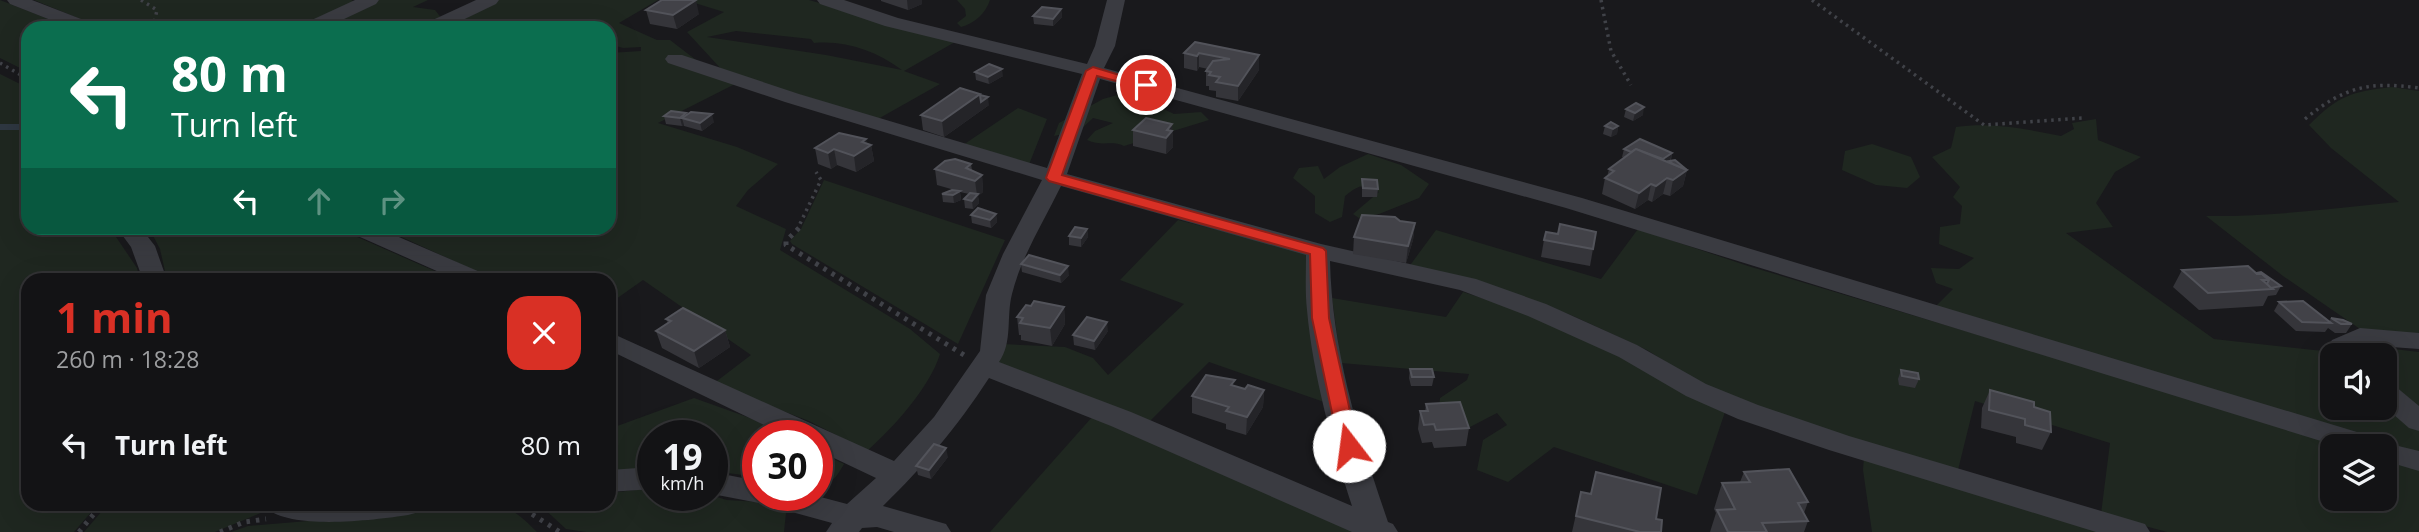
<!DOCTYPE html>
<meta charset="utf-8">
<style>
body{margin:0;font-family:"Open Sans",sans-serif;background:#1c1c1e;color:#f1f3f6;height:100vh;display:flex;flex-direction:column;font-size:26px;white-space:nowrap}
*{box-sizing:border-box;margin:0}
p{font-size:23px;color:#9d9ea0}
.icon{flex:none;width:38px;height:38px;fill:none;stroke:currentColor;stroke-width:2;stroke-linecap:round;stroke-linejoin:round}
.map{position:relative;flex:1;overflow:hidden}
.panel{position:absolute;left:21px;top:273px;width:595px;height:238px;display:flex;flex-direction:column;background:#131315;border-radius:21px;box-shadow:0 7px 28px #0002,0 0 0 2px #323234}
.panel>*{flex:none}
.hud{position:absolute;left:21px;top:21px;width:595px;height:214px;border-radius:21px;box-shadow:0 7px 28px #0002,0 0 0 2px #323234;background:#0b6e4f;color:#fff;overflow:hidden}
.fabs{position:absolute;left:2320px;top:343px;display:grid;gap:14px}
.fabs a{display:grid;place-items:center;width:77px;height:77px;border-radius:14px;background:#131315;box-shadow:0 7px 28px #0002,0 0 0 2px #323234;font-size:35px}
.speed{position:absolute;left:637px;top:420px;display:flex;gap:14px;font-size:35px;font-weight:700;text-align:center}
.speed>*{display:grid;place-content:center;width:91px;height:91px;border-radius:50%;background:#131315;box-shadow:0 7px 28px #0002,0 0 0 2px #323234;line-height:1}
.speed small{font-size:18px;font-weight:400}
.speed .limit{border:10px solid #d22;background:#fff;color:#111}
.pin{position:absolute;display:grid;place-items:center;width:60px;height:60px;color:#fff;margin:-30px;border:4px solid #fff;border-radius:50%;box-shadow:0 2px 7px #0007}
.me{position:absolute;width:77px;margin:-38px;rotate:345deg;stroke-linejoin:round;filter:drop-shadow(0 0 5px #0008)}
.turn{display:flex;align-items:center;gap:24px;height:147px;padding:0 35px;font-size:32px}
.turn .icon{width:91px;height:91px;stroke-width:2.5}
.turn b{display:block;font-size:49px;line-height:60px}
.lanes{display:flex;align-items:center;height:66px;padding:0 35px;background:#0003;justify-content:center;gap:35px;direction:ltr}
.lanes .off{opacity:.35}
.round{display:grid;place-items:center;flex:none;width:74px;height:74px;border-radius:21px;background:#1c1c1e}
.summary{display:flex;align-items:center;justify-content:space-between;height:119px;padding:0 35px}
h1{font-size:42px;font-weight:700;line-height:52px;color:#d93025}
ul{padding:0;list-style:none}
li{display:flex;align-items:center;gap:21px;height:105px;padding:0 35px}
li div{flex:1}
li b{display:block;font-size:26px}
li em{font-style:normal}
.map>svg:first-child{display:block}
.green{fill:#1f2720;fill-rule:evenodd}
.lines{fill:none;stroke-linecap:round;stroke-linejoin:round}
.stream{stroke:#2e3741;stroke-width:6}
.path-far1{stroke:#404248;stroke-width:3.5;stroke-dasharray:2.5 4.5;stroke-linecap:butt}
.path{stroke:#404248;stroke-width:5;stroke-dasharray:3.5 6;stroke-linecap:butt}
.minor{fill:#3a3b41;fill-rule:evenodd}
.wall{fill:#35353a}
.shaded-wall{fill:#242428}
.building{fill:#424248;stroke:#52535a;stroke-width:2}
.route{fill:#d93025;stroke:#8d1f18;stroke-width:2}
</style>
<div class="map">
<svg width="2419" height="532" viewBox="0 0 2419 532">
<rect width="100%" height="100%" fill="#19191c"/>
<!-- green -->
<g class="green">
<path d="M0 0 72 28H28V72L0 58Z"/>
<path d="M34 0H351L356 2 302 28H102Z"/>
<path d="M379 0H428L413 7 435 10 442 19 424 28H318Z"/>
<path d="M496 0H658L619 23 657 40H670L700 63 674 55 668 58 735 84 658 123 737 147 778 164 748 190 736 206 786 229 780 250 910 329 940 354C930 387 893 428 867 451L809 421 713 384 751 355 643 280 609 304V280H495L382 228H609V53L641 51V47L623 48 609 44V28H438Z"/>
<path d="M685 0H809L955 42 904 71 940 84 878 119 723 71 687 32 724 12ZM736 31 811 39 814 43C846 40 876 51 902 70L826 55 707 37Z"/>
<path d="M957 0H990C986 13 974 24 961 27L957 23 966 16 965 9Z"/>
<path d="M0 74 28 88V228H110L137 268 140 280H28V504H98L74 532H0Z"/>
<path d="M2392 87 2419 91V334L2360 329 2283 276 2206 216C2271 217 2335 208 2399 202L2331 148 2309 125C2339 95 2351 92 2392 87Z"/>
<path d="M1128 92 1174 114 1201 112 1209 120 1124 146C1112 140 1102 147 1087 140L1095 131 1113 123 1093 118 1080 130 1054 136 1059 123 1103 99Z"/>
<path d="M1018 108 1047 119 1028 167 963 145Z"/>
<path d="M2096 119 2098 140 2141 157 2115 172 2096 203 2113 227 2066 233 2214 339 2323 351 2333 358V408H2385V397L2419 428V456L1934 308 1953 289 1936 283 1931 268 1959 269 1974 258 1939 244 1940 227 1960 224 1962 206 1953 197 1960 187 1932 157 1951 148 1956 127C1991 122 2027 129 2061 136L2074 129 2072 123Z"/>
<path d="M1872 144 1911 157 1920 177 1907 188 1876 185 1842 170 1845 151Z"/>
<path d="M1368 154 1401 165 1429 184 1419 198 1379 214 1359 218 1353 214 1379 192C1363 183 1359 185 1345 196L1342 217 1330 222 1315 213V196L1293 178 1299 168 1318 166 1324 179 1340 167Z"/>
<path d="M824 180 1005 240 958 344 792 244 790 241 801 229Z"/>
<path d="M1178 220 1301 251 1310 258 1327 403 1209 362 1149 422 991 361 1003 344 1065 347 1093 358 1108 375 1184 304 1120 280Z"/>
<path d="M149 228H337L455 280H167L160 249Z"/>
<path d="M1638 229 1748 266 2350 446H2333V499H2385V457L2419 467V532H2167L2101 514 2110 443 1975 401 1958 470 1859 442 1707 388 1647 350 1573 316 1524 297 1408 268 1436 230 1601 279Z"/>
<path d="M1463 292 1516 309 1622 353 1726 409 1697 495 1554 447 1508 482 1477 470 1483 440 1507 425 1497 413 1470 427 1439 408 1440 398 1467 380 1469 374 1341 363 1332 298 1446 317Z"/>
<path d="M2369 346 2419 352V411L2385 384V355H2357Z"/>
<path d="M694 398 750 418 787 436H758V477L712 471V436H653V468L609 473V429Z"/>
<path d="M1093 416 1357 532H990Z"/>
<path d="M817 451 844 464C837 476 833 484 817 485Z"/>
<path d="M1864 457 2108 532H1872L1863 470Z"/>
<path d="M653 488V495H710L727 500 777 503 786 513 784 532H586L566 529 539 504H609V493Z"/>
<path d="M108 504H250L263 512 215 532H84Z"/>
<path d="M453 504C497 504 505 499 537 532H231L248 526 416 512Z"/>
</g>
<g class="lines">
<!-- stream -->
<path class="stream" d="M0 127H28"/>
<!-- path-far1 -->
<g class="path-far1">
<path d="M141 0 157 10 153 28"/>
<path d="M1601 0 1611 51 1631 85"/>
<path d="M1812 0 1984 125 2083 118"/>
<path d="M0 63 28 79"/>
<path d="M2305 119C2344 87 2369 81 2419 88"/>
<path d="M797 230 821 180 816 172"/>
</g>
<!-- path -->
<g class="path">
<path d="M799 228 786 241V245L964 355"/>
<path d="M516 504 560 532"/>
<path d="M79 532 102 504"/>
<path d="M220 532 244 522 266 519"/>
</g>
<!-- minor -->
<g class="minor">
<path d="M7 0H32L94 24 96 28H71L10 4Z"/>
<path d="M355 0H379L376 4 325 28H301L303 24Z"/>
<path d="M476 0H499L496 4 446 28H422L424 24Z"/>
<path d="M817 0H844L898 18 1087 64 1095 46 1107 0H1125L1115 46 1104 68 1582 198 2380 439 2382 442 2419 451V471L2385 461V446H2337L1566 208 1100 79 1067 174 1321 244 1476 279 1546 304 1637 345 1706 384 1758 405 1849 436 2145 524 2150 532H2096L1829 450 1738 419 1686 396 1619 357 1528 316 1460 290 1330 261C1332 351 1359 437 1388 522L1393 524 1398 532H1352L1111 426 989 378C957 427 925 465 883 506L946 524 951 532H894L877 527 862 528 859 532H826L832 523 759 503 712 494V472L758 481V495H813L847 504 876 478 817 450V436H787L609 350V332L894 461 934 417 980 351 986 295 1003 254 1042 180 785 102 668 63 665 59 668 55H682L799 94 1047 168 1082 74 885 26 820 4ZM1061 186 1306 255C1306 273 1305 292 1307 310 1313 376 1332 443 1352 506L1131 412 999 362C1013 342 1006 317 1012 294 1021 257 1044 221 1061 186Z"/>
<path d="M117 228H141L155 246 167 280H143L131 247Z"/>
<path d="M347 228H378L487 275 490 280H457L351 233Z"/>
<path d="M2360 328 2419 333V349L2364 345 2356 349 2358 355 2333 357 2328 346 2332 340Z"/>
<path d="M2385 383 2395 386 2419 406V431L2409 428 2385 407Z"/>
<path d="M653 467V489L609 492V470Z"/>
<path d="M263 504H423L419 512 408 515C375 520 282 532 263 504Z"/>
</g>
</g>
<!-- wall -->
<g class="wall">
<path d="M881 0H922V4L908 10 881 1Z"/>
<path d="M1061 9 1062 17 1053 26 1034 24 1033 16Z"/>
<path d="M646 10 699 14 677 29 650 24Z"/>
<path d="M1195 42 1259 55V70L1238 101 1216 97V91L1209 90V86H1206V71L1208 69 1199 67 1197 71 1184 68V53Z"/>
<path d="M975 72 1003 76 989 84 976 80Z"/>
<path d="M989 105 944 137 923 130 921 115Z"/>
<path d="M1626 109 1643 115 1633 121 1624 117Z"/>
<path d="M687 115 714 122 702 131 684 126V125L682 126 666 124 664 116Z"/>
<path d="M1172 124 1173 147 1166 154 1133 146V130Z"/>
<path d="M1605 126H1618L1617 134 1611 137 1603 134Z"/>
<path d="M867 144 871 145 874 161 856 172 837 165 831 169 818 164 815 148Z"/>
<path d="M1624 149 1672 153 1671 160 1687 170 1683 186 1670 196 1663 194 1652 202 1648 200 1635 209 1602 194 1605 178 1607 177 1609 169 1624 158 1622 157Z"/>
<path d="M971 164 972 170 982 175 983 192 978 196 979 203 973 209 965 208 964 199 969 194 960 192 961 200 954 203 943 202 942 194 958 191 937 185 935 169Z"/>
<path d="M1362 179 1378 189 1377 197H1362Z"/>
<path d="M996 214 997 222 991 228 972 223 971 215Z"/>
<path d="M1400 221 1415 223 1413 240 1406 263 1353 254 1354 237Z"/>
<path d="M1087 229 1088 237 1081 247 1069 245V236Z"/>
<path d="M1596 232 1590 266 1541 257 1544 240 1558 234Z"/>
<path d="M1021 264 1069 275 1061 283 1022 272Z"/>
<path d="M2182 270 2256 273 2281 286 2276 295 2268 296 2263 306 2199 310 2173 287Z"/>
<path d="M2279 302 2329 322 2331 318 2352 324 2346 333H2335L2328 328 2325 332 2296 331 2274 311Z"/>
<path d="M1031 306 1064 307 1065 324 1052 346 1021 340V335H1019L1017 317Z"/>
<path d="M666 319 725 330 730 347 699 368 662 348 656 331 668 323Z"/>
<path d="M1108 331 1095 350 1074 345 1073 335Z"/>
<path d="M1410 369 1434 377 1432 386H1411L1409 378Z"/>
<path d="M1901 370 1919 379 1915 388 1899 385 1898 379Z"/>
<path d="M1235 386 1245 389 1264 390 1263 407 1246 435 1226 429V424L1192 413V396Z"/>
<path d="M1990 390 2034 407 2051 432 2042 450 2016 443V437L1981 428 1982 408Z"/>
<path d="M1426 404 1469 428 1466 446 1434 448 1432 442 1422 443 1418 429 1420 411H1425Z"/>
<path d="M948 457 931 479 918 475 916 466Z"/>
<path d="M1744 472 1808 502 1804 513 1808 521 1804 532H1710L1716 513 1714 509 1722 483 1740 482Z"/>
<path d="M1581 492 1656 519 1661 532H1572Z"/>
</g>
<!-- shaded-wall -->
<g class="shaded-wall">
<path d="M696 0 699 14 677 29 673 15Z"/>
<path d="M907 0H922V4L908 10Z"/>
<path d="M1061 9 1062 17 1053 26V19Z"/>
<path d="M1199 53V67L1197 71V56Z"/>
<path d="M1259 55V70L1238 101V86Z"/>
<path d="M1002 69 1003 76 989 84 988 77Z"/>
<path d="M980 94 988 97 989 105 944 137 942 121Z"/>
<path d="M1644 107 1643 115 1633 121 1635 113Z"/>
<path d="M686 113 688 120 682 118 684 125 682 126 680 118Z"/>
<path d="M712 114 714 122 702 131 700 123Z"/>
<path d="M1172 124 1173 147 1166 154 1167 130Z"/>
<path d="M1618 126 1617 134 1611 137 1613 129Z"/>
<path d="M866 139 868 147 871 145 874 161 856 172 854 156 862 142Z"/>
<path d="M834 149 837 165 831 169 828 153Z"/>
<path d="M1672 153 1670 161H1669V162L1663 159Z"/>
<path d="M1687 170 1683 186 1670 196 1673 180Z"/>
<path d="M982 175 983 192 978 196 979 203 973 209 972 201 977 195 975 181Z"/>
<path d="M1667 178 1663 194 1652 202 1656 186Z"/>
<path d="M1651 184 1648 200 1635 209 1639 193Z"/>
<path d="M960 191 961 200 954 203 953 195Z"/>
<path d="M996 214 997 222 991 228 990 220Z"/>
<path d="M1415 223 1413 240 1406 263 1408 246Z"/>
<path d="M1087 229 1088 237 1081 247V238Z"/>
<path d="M1068 266 1069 275 1061 283 1060 275Z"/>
<path d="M1064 307 1065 324 1052 346 1050 328Z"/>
<path d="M1107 322 1108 331 1095 350 1094 341Z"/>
<path d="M725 330 730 347 699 368 694 351Z"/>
<path d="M1264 390 1263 407 1246 435 1247 417Z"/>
<path d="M946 448 948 457 931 479 929 470Z"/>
</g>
<!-- building -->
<g class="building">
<path d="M662 0H696L673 15 646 10Z"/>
<path d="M1042 7 1061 9 1053 19 1033 16Z"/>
<path d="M1195 42 1259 55 1238 86 1216 82 1220 77 1209 75 1211 72 1206 71 1213 61 1230 59 1199 53 1197 56 1184 53Z"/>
<path d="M989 64 1002 69 988 77 975 72Z"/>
<path d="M960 88 980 94 942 121 921 115Z"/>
<path d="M980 95 988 97 981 102Z"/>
<path d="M1636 103 1644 107 1635 113 1626 109Z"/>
<path d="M671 111 686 113 680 118 664 116Z"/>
<path d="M691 112 712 114 700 123 682 118Z"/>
<path d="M1146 118 1172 124 1167 130 1172 131 1166 138 1133 130Z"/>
<path d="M1611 122 1618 126 1613 129 1605 126Z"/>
<path d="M839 133 866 139 862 142 871 145 854 156 834 149 828 153 815 148Z"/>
<path d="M1640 139 1672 153 1663 159 1636 149 1631 152 1624 149Z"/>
<path d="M1636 149 1687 170 1673 180 1667 178 1656 186 1651 184 1639 193 1605 178 1614 171 1609 169Z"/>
<path d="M955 159 971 164 966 168 982 175 975 181 935 169 945 161Z"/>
<path d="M1675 160 1687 170 1673 164 1669 161Z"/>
<path d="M1362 179 1377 180 1378 189 1363 188Z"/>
<path d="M952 190 960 191 953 195 942 194Z"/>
<path d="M970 193 978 194 972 201 964 199Z"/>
<path d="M978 208 996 214 990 220 971 215Z"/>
<path d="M1362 215 1395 217 1400 221 1415 223 1408 246 1354 237Z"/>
<path d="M1560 224 1596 232 1593 249 1544 240 1546 232 1558 234Z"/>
<path d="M1075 227 1087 229 1081 238 1069 236Z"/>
<path d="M1029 255 1068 266 1060 275 1021 264Z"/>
<path d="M2248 266 2257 274H2262L2269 280H2262L2273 289 2208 293 2182 270Z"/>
<path d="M2261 272 2281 286 2271 288 2267 284 2269 280 2262 274H2257L2256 273Z"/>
<path d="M1034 301 1064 307 1050 328 1020 323 1023 318 1017 317 1026 305 1031 306Z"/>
<path d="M2303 301 2331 323 2302 322 2279 302Z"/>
<path d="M683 308 725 330 694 351 656 331 671 321 666 319Z"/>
<path d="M1087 317 1107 322 1094 341 1073 335Z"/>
<path d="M2331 318 2343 320 2352 324H2341Z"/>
<path d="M1410 369H1432L1434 377H1412Z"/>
<path d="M1901 370 1918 373 1919 379 1902 376Z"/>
<path d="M1206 375 1235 380 1231 385 1245 389 1248 385 1264 390 1247 417 1226 411 1229 407 1192 396Z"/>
<path d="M1990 390 2034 402V407L2050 412 2051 432 2025 425V419L1989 410Z"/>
<path d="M1460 402 1469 428 1436 430 1434 424 1424 425 1420 411H1428L1426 404Z"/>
<path d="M934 444 946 448 929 470 916 466Z"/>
<path d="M1789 469 1808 502 1798 503 1808 521 1762 523 1767 532H1728L1717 510 1735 509 1722 483 1750 482 1744 472Z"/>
<path d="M1596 472 1661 488 1656 519 1662 520 1661 532H1640L1576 516 1581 492 1591 494Z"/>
</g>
<!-- route -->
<path class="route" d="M1093 67 1153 85 1146 89 1097 76 1062 175 1323 248 1326 251 1329 318 1358 446 1356 450H1342L1339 446 1312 318 1310 254 1049 181 1046 178 1086 71Z"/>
</svg>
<div class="fabs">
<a><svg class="icon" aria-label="sound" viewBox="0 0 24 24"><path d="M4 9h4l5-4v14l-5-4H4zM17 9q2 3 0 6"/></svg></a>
<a><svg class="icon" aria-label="layers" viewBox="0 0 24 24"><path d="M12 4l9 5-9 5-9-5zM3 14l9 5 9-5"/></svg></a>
</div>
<div class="speed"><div>19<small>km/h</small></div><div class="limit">30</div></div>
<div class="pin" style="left:1146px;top:85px;background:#d93025"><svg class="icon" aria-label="arrive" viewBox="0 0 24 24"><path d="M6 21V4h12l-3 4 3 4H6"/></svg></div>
<svg class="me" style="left:1349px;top:446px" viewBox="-20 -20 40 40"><circle r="19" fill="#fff"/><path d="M0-13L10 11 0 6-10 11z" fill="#d93025"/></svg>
<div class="hud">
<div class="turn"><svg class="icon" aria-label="left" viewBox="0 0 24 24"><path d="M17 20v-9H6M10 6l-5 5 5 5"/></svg><div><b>80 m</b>Turn left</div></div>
<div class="lanes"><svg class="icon" aria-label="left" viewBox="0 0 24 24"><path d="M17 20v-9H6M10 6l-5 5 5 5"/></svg><svg class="icon off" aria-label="ahead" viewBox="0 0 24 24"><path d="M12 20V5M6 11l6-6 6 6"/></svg><svg class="icon off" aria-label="right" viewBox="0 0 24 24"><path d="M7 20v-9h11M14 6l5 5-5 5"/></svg></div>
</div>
<section class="panel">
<div class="summary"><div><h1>1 min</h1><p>260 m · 18:28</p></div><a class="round" style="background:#d93025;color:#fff"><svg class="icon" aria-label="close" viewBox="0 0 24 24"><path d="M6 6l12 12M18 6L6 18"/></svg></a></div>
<ul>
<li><svg class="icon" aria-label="left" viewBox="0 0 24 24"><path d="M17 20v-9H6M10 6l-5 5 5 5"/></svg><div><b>Turn left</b></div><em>80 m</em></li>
</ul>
</section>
</div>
